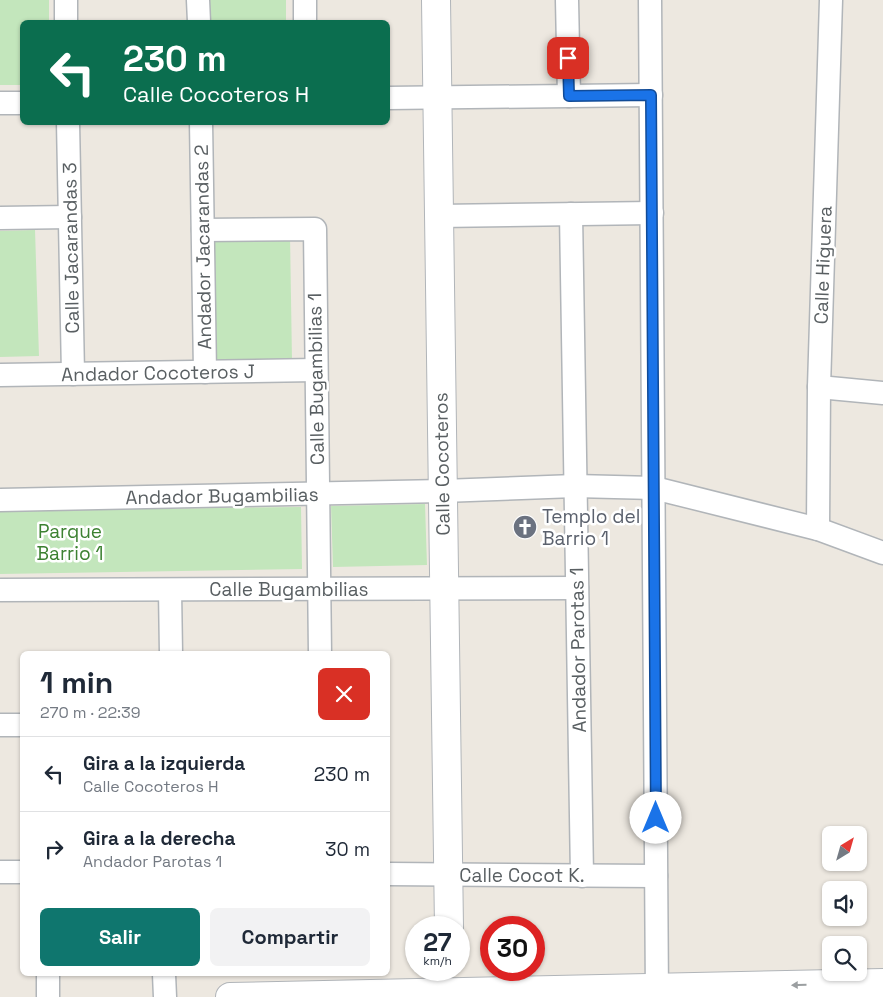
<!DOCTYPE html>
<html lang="es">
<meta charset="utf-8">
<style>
body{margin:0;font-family:"Space Grotesk",sans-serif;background:#f2f2f3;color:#1f2937;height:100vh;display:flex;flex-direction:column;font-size:19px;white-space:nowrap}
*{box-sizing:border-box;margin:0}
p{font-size:16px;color:#747a83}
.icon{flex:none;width:28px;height:28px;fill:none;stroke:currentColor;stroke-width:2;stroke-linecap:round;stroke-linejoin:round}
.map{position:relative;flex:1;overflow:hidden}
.drawer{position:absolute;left:20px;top:651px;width:370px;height:325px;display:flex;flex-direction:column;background:#fff;border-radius:8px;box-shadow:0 1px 4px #0004}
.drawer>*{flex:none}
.guide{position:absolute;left:20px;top:20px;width:370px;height:105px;border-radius:8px;box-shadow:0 1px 4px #0004;background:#0b6e4f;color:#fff;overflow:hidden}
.needle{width:32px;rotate:37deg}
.buttons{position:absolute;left:822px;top:826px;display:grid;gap:10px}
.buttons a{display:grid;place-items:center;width:45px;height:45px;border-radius:8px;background:#fff;box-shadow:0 1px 4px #0004;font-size:25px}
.speed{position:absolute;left:405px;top:916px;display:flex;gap:10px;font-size:25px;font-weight:700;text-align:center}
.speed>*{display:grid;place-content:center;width:65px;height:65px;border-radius:50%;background:#fff;box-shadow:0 1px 4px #0004;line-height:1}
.speed small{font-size:12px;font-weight:400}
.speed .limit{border:8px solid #d22;background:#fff;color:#111}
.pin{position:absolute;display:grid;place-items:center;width:42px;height:42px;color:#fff;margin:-21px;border-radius:10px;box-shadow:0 2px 8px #0006}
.me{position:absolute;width:55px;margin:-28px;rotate:0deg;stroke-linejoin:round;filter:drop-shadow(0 0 4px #0008)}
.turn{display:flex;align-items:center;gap:18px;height:105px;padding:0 20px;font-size:22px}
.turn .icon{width:65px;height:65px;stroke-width:2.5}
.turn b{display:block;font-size:35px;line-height:42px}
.round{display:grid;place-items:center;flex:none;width:52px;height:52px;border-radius:8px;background:#f2f2f3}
.overview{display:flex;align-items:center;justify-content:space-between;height:85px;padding:0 20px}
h1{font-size:30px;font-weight:700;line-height:38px}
.primary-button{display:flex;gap:10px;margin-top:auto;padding:10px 20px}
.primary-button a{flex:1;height:58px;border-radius:8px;background:#0f766e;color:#fff;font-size:20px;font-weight:700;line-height:58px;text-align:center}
.primary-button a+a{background:#f2f2f3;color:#1f2937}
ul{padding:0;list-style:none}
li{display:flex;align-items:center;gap:15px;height:75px;padding:0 20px;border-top:1px solid #e0e1e3}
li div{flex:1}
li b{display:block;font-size:19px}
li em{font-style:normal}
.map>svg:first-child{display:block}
.green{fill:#c3e6bc}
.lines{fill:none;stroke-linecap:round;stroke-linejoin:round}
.minor-casing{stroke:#b1b5b9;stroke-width:25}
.tertiary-casing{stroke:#b1b5b9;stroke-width:30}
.minor{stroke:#fff;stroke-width:22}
.tertiary{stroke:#fff;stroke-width:28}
.oneway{fill:#9b9fa1}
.route-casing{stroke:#114b97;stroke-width:12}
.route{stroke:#1a73e8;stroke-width:9}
.labels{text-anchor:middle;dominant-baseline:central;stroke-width:5;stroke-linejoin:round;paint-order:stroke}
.street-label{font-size:19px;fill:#595f62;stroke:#fff}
.worship-label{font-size:19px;fill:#5b616d;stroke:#fff;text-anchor:start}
.park-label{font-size:19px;fill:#3c8131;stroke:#fff}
</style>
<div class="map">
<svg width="883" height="997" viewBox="0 0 883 997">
<rect width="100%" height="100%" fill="#ede8e0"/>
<!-- green -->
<g class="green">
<path d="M0 0H49V22H22V85H0Z"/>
<rect x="210" y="0" width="76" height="22"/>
<path d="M35 230 39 356 0 357V231Z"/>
<path d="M290 235 292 360 216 361 213 236Z"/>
<path d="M425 504 427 565 333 567 331 506Z"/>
<path d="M301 507 302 569 0 574V511Z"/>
</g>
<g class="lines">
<!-- minor casing -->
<g class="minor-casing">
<g id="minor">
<path d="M66 0V22"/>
<path d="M198 0 199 22"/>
<path d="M305 0V22"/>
<path d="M567 0 569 96"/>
<path d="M650 0 657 997"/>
<path d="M388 98 651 95"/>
<path d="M0 103H22"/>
<path d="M68 122 73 374"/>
<path d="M201 122 205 372"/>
<path d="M571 214 582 876"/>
<path d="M439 216 652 213"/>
<path d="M0 218 70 217"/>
<path d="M203 230 315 229 320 654"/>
<path d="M0 375 316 370"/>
<path d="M819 387 883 393"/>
<path d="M0 500 443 491 575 486 654 488 818 529 883 553"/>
<path d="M818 529 819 387 831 0"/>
<path d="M0 590 577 588"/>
<path d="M170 590 171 654"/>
<path d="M0 725H22"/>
<path d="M0 872H22"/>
<path d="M388 874 656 876"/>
<path d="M164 974 165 997"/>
<path d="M48 997V974"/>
</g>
</g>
<!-- tertiary casing -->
<g class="tertiary-casing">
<g id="tertiary">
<path d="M436 0 449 928"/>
<path d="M230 997 883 983"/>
</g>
</g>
<!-- minor -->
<use href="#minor" class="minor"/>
<!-- tertiary -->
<use href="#tertiary" class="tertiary"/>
</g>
<!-- one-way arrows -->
<defs><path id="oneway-solid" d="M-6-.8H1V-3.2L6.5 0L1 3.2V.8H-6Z" transform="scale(1.25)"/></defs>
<use class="oneway" href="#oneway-solid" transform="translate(799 985) rotate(179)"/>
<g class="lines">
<!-- route casing -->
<g class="route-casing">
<path id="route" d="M568 58 569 96 651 95 656 818"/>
</g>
<!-- route -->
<use href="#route" class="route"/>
</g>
<!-- icons -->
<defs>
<g id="church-disc" transform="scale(1.25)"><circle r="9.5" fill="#6b7280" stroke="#fff"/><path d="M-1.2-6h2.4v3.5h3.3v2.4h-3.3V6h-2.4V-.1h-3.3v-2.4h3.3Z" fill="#fff"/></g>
</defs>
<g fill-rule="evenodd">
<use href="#church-disc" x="525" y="527"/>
</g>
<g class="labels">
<!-- street labels -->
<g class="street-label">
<text transform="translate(203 247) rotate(-91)">Andador Jacarandas 2</text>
<text transform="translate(71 248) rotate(-91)">Calle Jacarandas 3</text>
<text transform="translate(823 265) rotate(-88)">Calle Higuera</text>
<text transform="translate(158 373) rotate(-1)">Andador Cocoteros J</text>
<text transform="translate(316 379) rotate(-91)">Calle Bugambilias 1</text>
<text transform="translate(442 464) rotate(-91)">Calle Cocoteros</text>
<text transform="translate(222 496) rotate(-1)">Andador Bugambilias</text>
<text x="289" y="589">Calle Bugambilias</text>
<text transform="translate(578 650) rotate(-91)">Andador Parotas 1</text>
<text x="522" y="875">Calle Cocot K.</text>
</g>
<!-- worship labels -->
<g class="worship-label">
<text x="542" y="516">Templo del<tspan x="542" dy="22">Barrio 1</tspan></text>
</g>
<!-- park labels -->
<g class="park-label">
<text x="70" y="531">Parque<tspan x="70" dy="22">Barrio 1</tspan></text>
</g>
</g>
</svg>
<div class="buttons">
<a><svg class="needle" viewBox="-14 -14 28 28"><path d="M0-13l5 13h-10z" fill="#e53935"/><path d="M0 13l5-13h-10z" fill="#747a83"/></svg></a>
<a><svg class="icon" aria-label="sound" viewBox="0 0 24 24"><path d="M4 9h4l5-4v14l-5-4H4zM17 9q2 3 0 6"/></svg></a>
<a><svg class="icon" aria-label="search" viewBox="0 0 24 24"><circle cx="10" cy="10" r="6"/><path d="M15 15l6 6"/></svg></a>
</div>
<div class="speed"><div>27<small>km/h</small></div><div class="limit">30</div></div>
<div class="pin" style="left:568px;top:58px;background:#d93025"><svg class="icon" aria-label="arrive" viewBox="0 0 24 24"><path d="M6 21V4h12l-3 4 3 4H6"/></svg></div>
<svg class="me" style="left:656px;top:818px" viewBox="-20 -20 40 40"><circle r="19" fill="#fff"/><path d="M0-13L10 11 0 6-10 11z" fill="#1a73e8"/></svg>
<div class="guide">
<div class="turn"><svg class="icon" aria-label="left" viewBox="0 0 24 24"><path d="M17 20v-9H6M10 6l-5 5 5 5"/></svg><div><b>230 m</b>Calle Cocoteros H</div></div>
</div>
<section class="drawer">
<div class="overview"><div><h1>1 min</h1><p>270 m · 22:39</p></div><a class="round" style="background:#d93025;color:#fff"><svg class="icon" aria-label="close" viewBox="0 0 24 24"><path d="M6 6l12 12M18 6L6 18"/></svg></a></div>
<ul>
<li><svg class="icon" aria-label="left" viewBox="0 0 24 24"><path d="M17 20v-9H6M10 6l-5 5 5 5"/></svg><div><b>Gira a la izquierda</b><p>Calle Cocoteros H</p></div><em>230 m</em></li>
<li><svg class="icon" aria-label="right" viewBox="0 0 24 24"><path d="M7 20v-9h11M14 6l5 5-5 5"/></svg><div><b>Gira a la derecha</b><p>Andador Parotas 1</p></div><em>30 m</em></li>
</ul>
<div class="primary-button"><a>Salir</a><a>Compartir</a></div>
</section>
</div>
